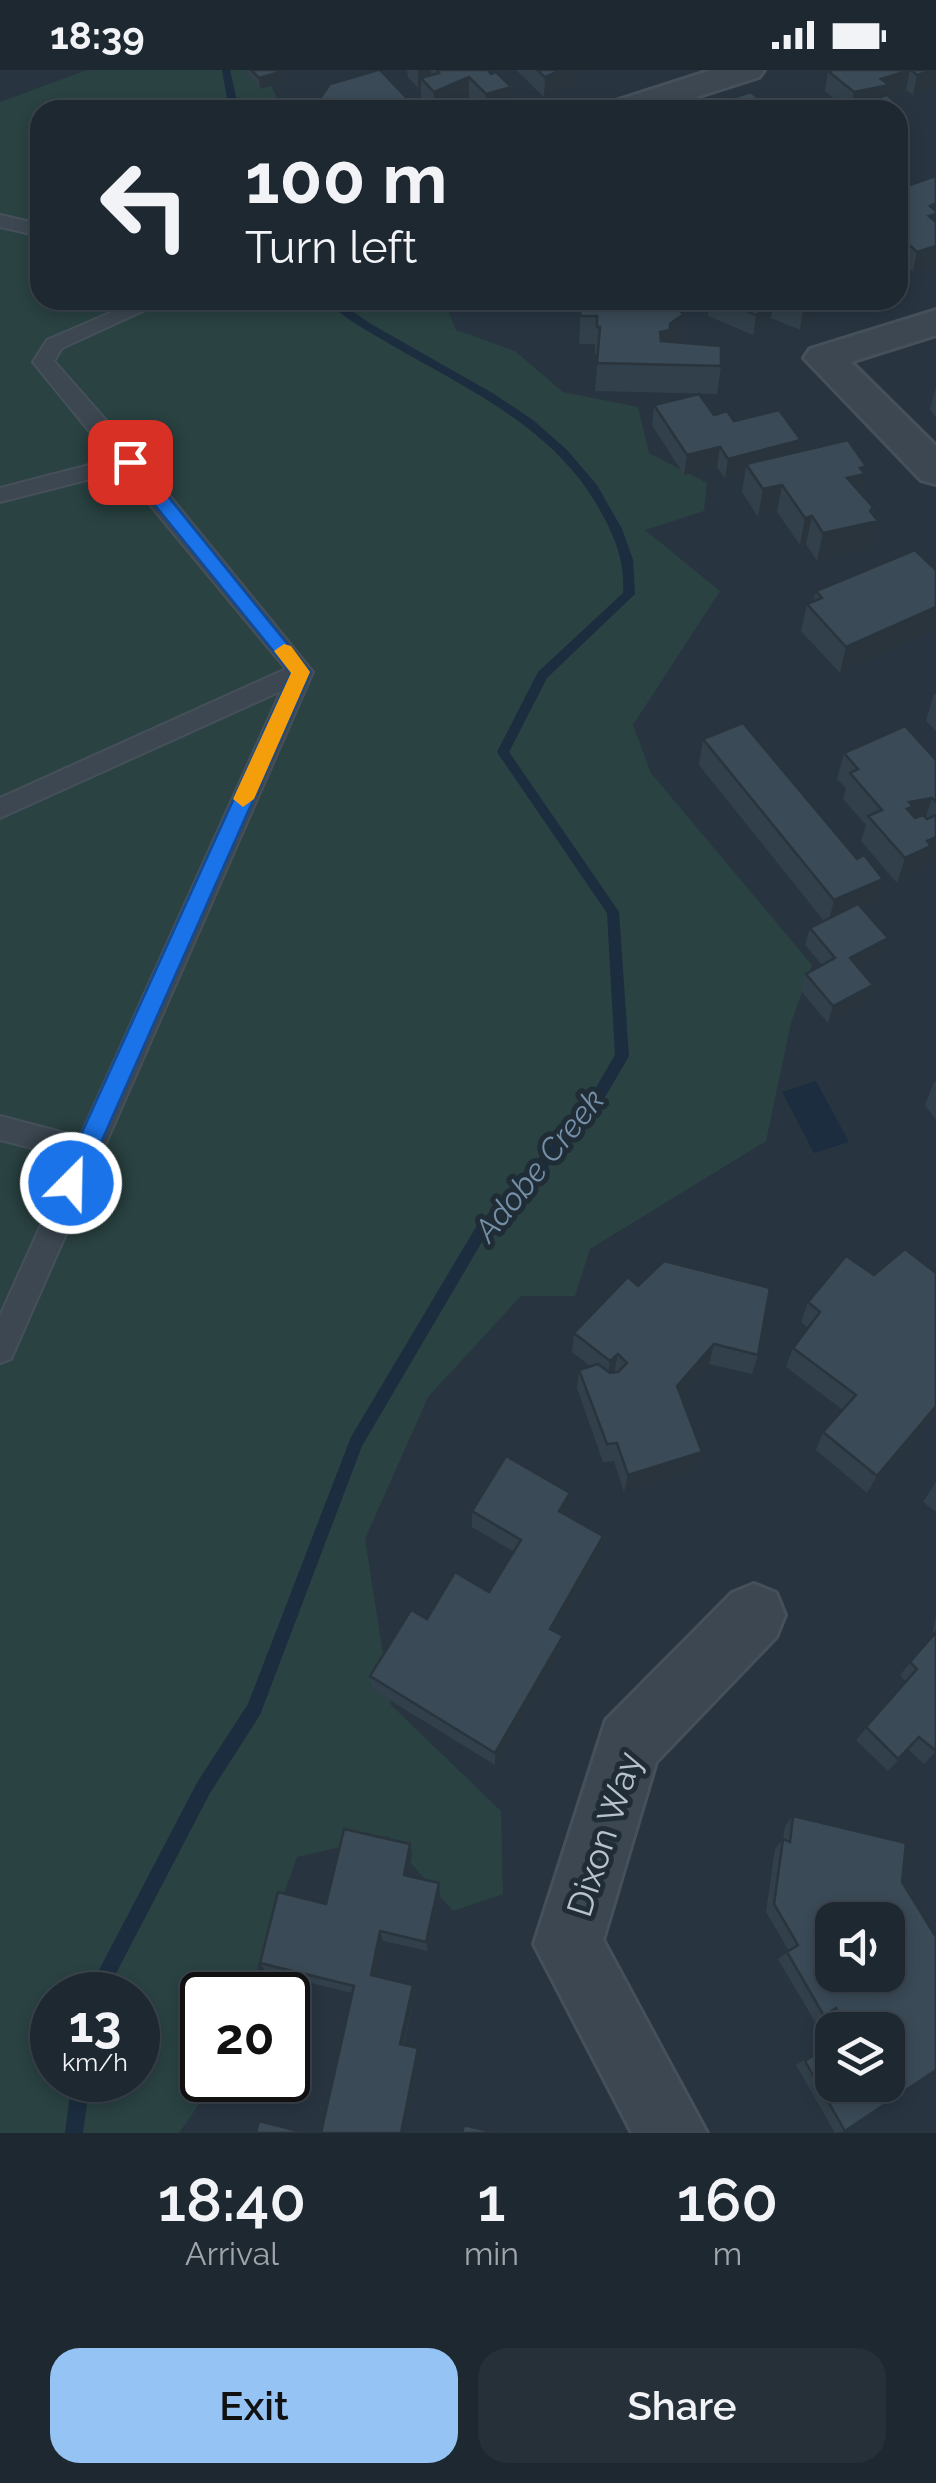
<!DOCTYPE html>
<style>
body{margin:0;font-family:Raleway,sans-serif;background:#263039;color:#f1f3f6;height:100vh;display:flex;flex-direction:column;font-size:38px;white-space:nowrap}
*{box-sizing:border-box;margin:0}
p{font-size:32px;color:#a1a6ab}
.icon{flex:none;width:55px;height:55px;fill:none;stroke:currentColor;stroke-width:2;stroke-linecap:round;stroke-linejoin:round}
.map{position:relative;height:2063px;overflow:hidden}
.side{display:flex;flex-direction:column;background:#1e2831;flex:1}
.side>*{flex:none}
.hud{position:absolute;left:30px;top:30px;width:878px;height:210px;border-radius:30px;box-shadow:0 5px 15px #0003,0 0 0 2px #3c444d;background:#1e2831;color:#f1f3f6;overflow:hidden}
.fabs{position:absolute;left:815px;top:1832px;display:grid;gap:20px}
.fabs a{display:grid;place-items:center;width:90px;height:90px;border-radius:20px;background:#1e2831;box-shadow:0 5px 15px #0003,0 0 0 2px #3c444d;font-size:50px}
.speed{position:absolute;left:30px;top:1902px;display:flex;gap:20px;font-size:50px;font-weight:700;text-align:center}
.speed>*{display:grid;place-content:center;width:130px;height:130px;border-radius:50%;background:#1e2831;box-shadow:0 5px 15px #0003,0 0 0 2px #3c444d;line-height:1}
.speed small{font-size:25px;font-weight:400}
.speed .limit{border:5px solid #111;border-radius:15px;background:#fff;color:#111}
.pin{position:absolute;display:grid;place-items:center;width:85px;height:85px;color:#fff;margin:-42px;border-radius:20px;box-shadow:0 5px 15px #0006}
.me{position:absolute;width:110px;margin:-55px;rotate:23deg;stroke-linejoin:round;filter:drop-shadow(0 0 8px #0008)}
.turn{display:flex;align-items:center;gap:35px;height:210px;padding:0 50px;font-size:45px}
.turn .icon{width:130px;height:130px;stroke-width:2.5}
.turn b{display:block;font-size:70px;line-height:85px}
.eta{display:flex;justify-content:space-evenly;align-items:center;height:170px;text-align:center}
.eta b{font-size:60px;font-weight:600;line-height:70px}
.cta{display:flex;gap:20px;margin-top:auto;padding:20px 50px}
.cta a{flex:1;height:115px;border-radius:30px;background:#95c3f4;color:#111;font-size:40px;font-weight:600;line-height:115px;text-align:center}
.cta a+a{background:#263039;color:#f1f3f6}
.status{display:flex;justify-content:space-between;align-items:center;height:70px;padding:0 50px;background:#1e2831;direction:ltr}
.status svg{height:28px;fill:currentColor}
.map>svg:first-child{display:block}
.green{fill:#2a4242;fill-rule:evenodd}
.water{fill:#1b2d3f}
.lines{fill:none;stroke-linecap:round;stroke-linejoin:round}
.stream{fill:#1b2d3f;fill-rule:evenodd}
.lane-casing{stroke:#46505a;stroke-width:4}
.street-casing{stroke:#46505a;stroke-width:6}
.lane{fill:#3c4751;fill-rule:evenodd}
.street{fill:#3c4751;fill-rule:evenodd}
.wall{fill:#32404b;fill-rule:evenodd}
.shaded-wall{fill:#29343d}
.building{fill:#3a4a57;stroke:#29343d;stroke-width:2.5;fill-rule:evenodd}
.route{fill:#1a73e8;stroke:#114b97;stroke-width:2.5}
.slow{fill:#f59e0b}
.labels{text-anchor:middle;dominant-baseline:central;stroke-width:10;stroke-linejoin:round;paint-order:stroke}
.water-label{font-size:32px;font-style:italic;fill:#748fa8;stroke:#202c36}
.near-street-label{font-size:35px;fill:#b9c2cb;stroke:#202c36}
</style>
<div class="status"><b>18:39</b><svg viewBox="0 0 49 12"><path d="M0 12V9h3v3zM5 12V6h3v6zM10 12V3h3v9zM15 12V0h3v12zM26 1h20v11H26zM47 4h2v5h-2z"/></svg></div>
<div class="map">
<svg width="936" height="2063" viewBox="0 0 936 2063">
<rect width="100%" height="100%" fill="#283541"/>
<!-- green -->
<path class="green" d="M87 0H263L279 32 288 40H40V230H432L446 236 456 260 515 281 563 322 638 337 649 383 707 413 704 441 645 460 720 521 633 655 651 703 812 895 791 953 766 1071 590 1179 575 1226H521L428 1327 365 1469 391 1635 501 1741 503 1824 453 1841 387 1766 297 1787 248 1925H202V2010H216L179 2063H0V32ZM52 1925H138V2010H52Z"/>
<!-- water -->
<path class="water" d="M816 1011 849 1072 814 1083 782 1022Z"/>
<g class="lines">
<!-- stream -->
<g class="stream">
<path d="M222 0H230L239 40H229Z"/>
<path d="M324 230H336L371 254 494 324 533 350 567 380 597 415 622 459 633 490 635 524 547 608 509 682 619 842 629 986 594 1046 486 1165 362 1376 260 1645 210 1723 113 1909 109 1925H91L99 1900 198 1711 248 1634 351 1367 476 1157 584 1038 615 985 607 843 497 682 538 602 623 523C625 493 616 469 601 442 556 358 467 319 388 273 366 260 343 247 324 230Z"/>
<path d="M72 2010H90L83 2063H65Z"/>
</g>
<!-- lane casing -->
<g class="lane-casing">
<g id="lane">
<path d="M0 145 40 154V166L0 157Z"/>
<path d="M140 230H167L62 278 54 291 138 387 313 602 11 1289 0 1293V1246L71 1088 0 1070V1046L80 1067 281 621 0 748V728L286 599 122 401 0 432V418L112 389 33 292 47 270Z"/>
</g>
</g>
<!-- street casing -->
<g class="street-casing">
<g id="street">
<path d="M712 0H764L759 7 656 40H604L609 33Z"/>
<path d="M936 240V265L851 292 936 376V414L921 410 804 288 810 279Z"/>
<path d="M754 1514 776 1523 785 1545 776 1567 656 1692 603 1870 707 2063H632L534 1874 606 1650 732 1523Z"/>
</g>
</g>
<!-- lane -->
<use href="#lane" class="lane"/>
<!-- street -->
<use href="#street" class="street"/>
</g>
<!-- wall -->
<g class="wall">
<path d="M243 0H282L284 12 260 19Z"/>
<path d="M407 0H488L511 37 501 40H482L469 27 438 40H433L421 28V17L418 18 408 7Z"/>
<path d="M516 0H578L577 13 544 27Z"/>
<path d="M832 0H936V17L913 25 906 20 888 26 902 37 899 47 898 48V40H847L825 21 828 1Z"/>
<path d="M936 106 913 202 898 189V119Z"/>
<path d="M581 230 684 244 681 272 721 296 717 324 595 321 598 285 595 284V274H579Z"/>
<path d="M710 230H821L819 243 800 260 771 248 753 265 708 246Z"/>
<path d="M936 317V348L930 339Z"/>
<path d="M654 335 714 345 801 370 799 381 866 396 860 423 873 437 871 478 817 491 806 474 800 475 777 442 758 447 742 422 745 403 725 408 717 397 684 405 652 355Z"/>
<path d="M915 480 840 603 801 561 807 534 813 532 816 521Z"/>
<path d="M934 624H936V661L926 651Z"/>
<path d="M703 669 883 809 875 833 862 839 888 868 882 886 859 898 873 915 868 932 828 953 801 921 806 904 822 895 805 875 810 858 824 851 699 695Z"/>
<path d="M844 683 936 690V788L925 793 923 801 897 813 861 771 866 755 843 729 846 718 837 709Z"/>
<path d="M936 1011V1050L925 1035 934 1012Z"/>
<path d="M638 1216 758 1285 752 1304 709 1294 680 1325 702 1382 697 1399 624 1422 614 1391 603 1392 577 1318 579 1300 590 1296 572 1282 574 1263Z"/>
<path d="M808 1232 936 1342 867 1423 816 1380 823 1362 843 1340 786 1297 793 1278 808 1258 801 1252Z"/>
<path d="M936 1412V1442L923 1432Z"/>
<path d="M568 1440 565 1444 603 1466 600 1482 554 1561 563 1566 561 1580 495 1695 372 1619 370 1606 427 1549 489 1522 514 1482 472 1457V1441Z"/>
<path d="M936 1545V1681L924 1694 908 1679 888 1701 856 1670 906 1612 900 1605 932 1566Z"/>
<path d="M793 1746 906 1773 902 1812 936 1867V2000L845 2061 836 2063H835L796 1995 832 1972V2015H888V1960H835L826 1945 815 1952 778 1889 789 1881 766 1842 775 1779 783 1769 785 1756ZM832 1850H888V1905H832Z"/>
<path d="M410 1774 412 1785 408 1806 440 1824 428 1881 383 1871 375 1906 415 1923 404 1975 420 1984 404 2063 352 1923 266 1902 260 1893 326 1834Z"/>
</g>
<!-- shaded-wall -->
<g class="shaded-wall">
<path d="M418 0H431V14L421 8V17L418 18Z"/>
<path d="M561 0H578L577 13 544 27 545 7Z"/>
<path d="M910 0 906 20 855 35 854 40H850L854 22 881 9Z"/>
<path d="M933 0H936V17L913 25 917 5Z"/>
<path d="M283 1 284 12 260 19 259 8Z"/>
<path d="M469 7V27L438 40H434V22Z"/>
<path d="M511 17V37L501 40H486V24Z"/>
<path d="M936 163V194L913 202 917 182Z"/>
<path d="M772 230H774L771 248 753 265 756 245Z"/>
<path d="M815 230H821L819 243 800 260 803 240Z"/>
<path d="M684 244 681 272 658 290 660 262Z"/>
<path d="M801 370 797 390 746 394 745 403 725 408 728 389Z"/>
<path d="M720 377 717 397 684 405 687 385Z"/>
<path d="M866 396 865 404 858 431 847 408 860 398Z"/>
<path d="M782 415 777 442 758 447 763 419Z"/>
<path d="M873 437 870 452 878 451 871 478 817 491 823 463 870 441Z"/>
<path d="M812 446 806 474 800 475 805 448Z"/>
<path d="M936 537V560L840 603 846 577Z"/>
<path d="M932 728 924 753 905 762 909 732Z"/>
<path d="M936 767V788L925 793 923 801 897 813 905 788 927 771Z"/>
<path d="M883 809 875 833 828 855 834 830Z"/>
<path d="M888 868 882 886 845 905 850 888Z"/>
<path d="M873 915 868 932 828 953 833 936Z"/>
<path d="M714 1274 709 1294 672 1334 677 1316Z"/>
<path d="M618 1284 614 1303 607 1310 610 1291Z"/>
<path d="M936 1336V1342L867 1423 877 1406Z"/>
<path d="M702 1382 697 1399 624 1422 628 1405Z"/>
<path d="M570 1423 568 1440 557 1457 559 1441Z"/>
<path d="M603 1466 600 1482 548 1573 550 1559Z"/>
<path d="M563 1566 561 1580 495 1695V1683Z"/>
<path d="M410 1774 412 1785 406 1816 404 1805Z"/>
<path d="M439 1813 440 1824 428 1881 426 1872Z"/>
<path d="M380 1861 383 1871 374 1913 371 1905Z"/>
<path d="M413 1915 415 1923 402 1980 400 1974Z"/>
<path d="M418 1978 420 1984 404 2063H401Z"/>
</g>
<!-- building -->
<g class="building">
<path d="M251 0H282L283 1 259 8Z"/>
<path d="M378 0H380L418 40H328L314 37 330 14Z"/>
<path d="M437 0H488L491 4 496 2 511 17 486 24 469 7 434 22 421 8 439 3Z"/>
<path d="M537 0H561L545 7Z"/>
<path d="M832 0H910L881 9 889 15 854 22 828 1Z"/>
<path d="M911 0H933L917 5Z"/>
<path d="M751 22 772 40H712L707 36Z"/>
<path d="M887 25 902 37 892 40H862L855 35Z"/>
<path d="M936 106V133L930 136 936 141V144L929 146 936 152V176L917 182 898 165V119Z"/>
<path d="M581 230 669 232 684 244 670 254V260L660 262 661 271 721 276V296L597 293 600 257H597V246H580Z"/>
<path d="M721 230H772L756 245Z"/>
<path d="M779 230H815L803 240Z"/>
<path d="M699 324 714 345 727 341 734 351 779 340 801 370 728 389 720 377 687 385 654 335Z"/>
<path d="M848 370 866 396 860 398 865 404 847 408 873 437 870 441 878 451 823 463 812 446 805 448 782 415 763 419 746 394Z"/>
<path d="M915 480 936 500V537L846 577 807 534 822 528 816 521Z"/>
<path d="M743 653 857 789 864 785 883 809 834 830 703 669Z"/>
<path d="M905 656 936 690V732L932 728 909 732 913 736 907 739 915 748 923 745 927 749 936 745V767L927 771 931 776 905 788 868 746 882 740 850 703 858 699 844 683Z"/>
<path d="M858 834 888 868 850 888 873 915 833 936 806 904 835 888 810 858Z"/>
<path d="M905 1179 936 1203V1336L877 1406 823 1362 856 1325 793 1278 820 1242 808 1232 846 1186 874 1205Z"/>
<path d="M664 1191 770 1218 758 1285 714 1274 677 1316 702 1382 628 1405 617 1373 607 1374 579 1300 598 1294 610 1303 618 1302 627 1293 618 1284 610 1291 574 1263 628 1207 638 1216Z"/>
<path d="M506 1386 570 1423 559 1441 603 1466 550 1559 563 1566 495 1683 370 1606 411 1540 427 1549 455 1502 489 1522 521 1470 472 1441Z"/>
<path d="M936 1562V1681L919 1667 898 1689 866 1657 917 1599 910 1592Z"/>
<path d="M793 1746 906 1773 902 1812 936 1867V2000L845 2061 805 1991 832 1973V2015H888V1960H848L836 1938 824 1946 787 1882 798 1875 774 1834 783 1769 790 1772ZM832 1850H888V1905H832Z"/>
<path d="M344 1759 410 1774 404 1805 439 1813 426 1872 380 1861 371 1905 413 1915 400 1974 418 1978 401 2063H321L354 1916 260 1893 278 1822 326 1834Z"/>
<path d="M259 2051 306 2063H256Z"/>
<path d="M464 2055 496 2063H462Z"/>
</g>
<!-- route -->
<path class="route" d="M130 387 137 388 310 602 83 1113 79 1120H63L59 1113 291 603 124 397 122 392Z"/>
<!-- slow -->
<path class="slow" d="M284 574 291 576 310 602 254 729 243 737 233 729 291 603 274 581Z"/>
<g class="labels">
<!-- water labels -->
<g class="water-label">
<text transform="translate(539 1095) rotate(-51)">Adobe Creek</text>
</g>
<!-- near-street labels -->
<g class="near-street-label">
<text transform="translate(604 1764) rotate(-72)">Dixon Way</text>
</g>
</g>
</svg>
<div class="fabs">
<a><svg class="icon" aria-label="sound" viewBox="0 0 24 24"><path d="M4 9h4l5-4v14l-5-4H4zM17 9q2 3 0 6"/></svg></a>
<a><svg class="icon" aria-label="layers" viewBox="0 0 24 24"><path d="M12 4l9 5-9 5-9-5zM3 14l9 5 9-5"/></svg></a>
</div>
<div class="speed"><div>13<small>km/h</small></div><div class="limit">20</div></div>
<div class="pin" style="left:130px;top:392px;background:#d93025"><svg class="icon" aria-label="arrive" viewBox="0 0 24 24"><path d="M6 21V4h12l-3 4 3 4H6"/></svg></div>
<svg class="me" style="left:71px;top:1113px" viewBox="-20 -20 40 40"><circle r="17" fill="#1a73e8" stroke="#fff" stroke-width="3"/><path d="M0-11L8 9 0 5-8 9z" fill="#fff"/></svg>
<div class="hud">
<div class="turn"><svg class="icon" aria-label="left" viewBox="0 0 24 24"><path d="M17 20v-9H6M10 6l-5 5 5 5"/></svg><div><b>100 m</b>Turn left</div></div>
</div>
</div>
<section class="side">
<div class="eta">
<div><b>18:40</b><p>Arrival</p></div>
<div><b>1</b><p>min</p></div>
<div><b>160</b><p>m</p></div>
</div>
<div class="cta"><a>Exit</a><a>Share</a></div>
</section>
